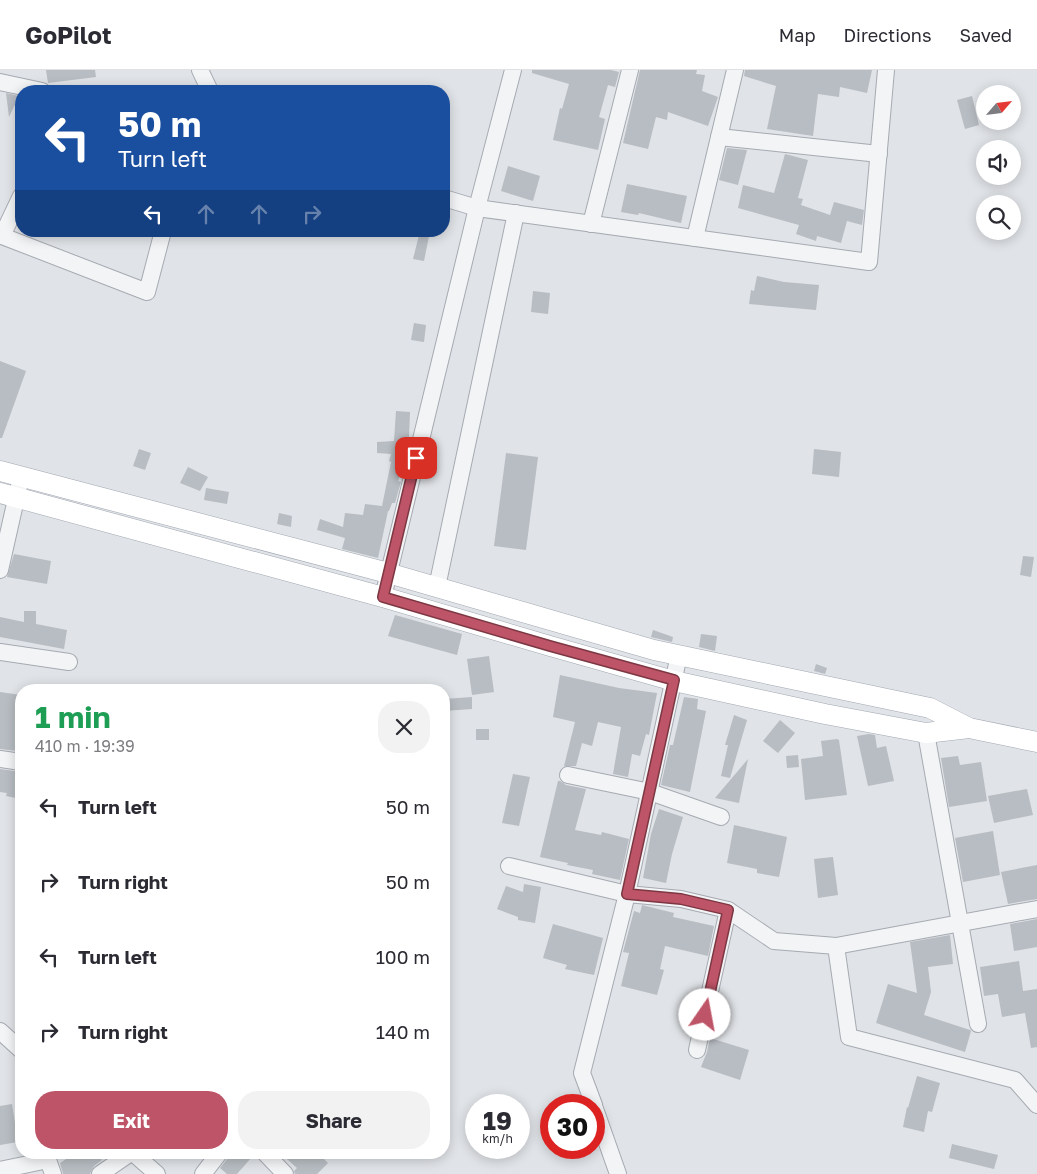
<!DOCTYPE html>
<meta charset="utf-8">
<style>
body{margin:0;font-family:"Golos Text",sans-serif;background:#f2f2f3;color:#2b2b33;height:100vh;display:flex;flex-direction:column;font-size:19px;white-space:nowrap}
*{box-sizing:border-box;margin:0}
p{font-size:16px;color:#7c7c81}
.icon{flex:none;width:28px;height:28px;fill:none;stroke:currentColor;stroke-width:2;stroke-linecap:round;stroke-linejoin:round}
.map{position:relative;flex:1;overflow:hidden}
.side{position:absolute;left:15px;top:614px;width:435px;height:475px;display:flex;flex-direction:column;background:#fff;border-radius:20px;box-shadow:0 2px 12px #0003}
.side>*{flex:none}
.banner{position:absolute;left:15px;top:15px;width:435px;height:152px;border-radius:20px;box-shadow:0 2px 12px #0003;background:#1a4fa0;color:#fff;overflow:hidden}
.needle{width:32px;rotate:62deg}
.fabs{position:absolute;left:976px;top:15px;display:grid;gap:10px}
.fabs a{display:grid;place-items:center;width:45px;height:45px;border-radius:50%;background:#fff;box-shadow:0 2px 12px #0003;font-size:25px}
.speed{position:absolute;left:465px;top:1024px;display:flex;gap:10px;font-size:25px;font-weight:700;text-align:center}
.speed>*{display:grid;place-content:center;width:65px;height:65px;border-radius:50%;background:#fff;box-shadow:0 2px 12px #0003;line-height:1}
.speed small{font-size:12px;font-weight:400}
.speed .limit{border:8px solid #d22;background:#fff;color:#111}
.pin{position:absolute;display:grid;place-items:center;width:42px;height:42px;color:#fff;margin:-21px;border-radius:10px;box-shadow:0 2px 8px #0006}
.me{position:absolute;width:55px;margin:-28px;rotate:12deg;stroke-linejoin:round;filter:drop-shadow(0 0 4px #0008)}
.turn{display:flex;align-items:center;gap:18px;height:105px;padding:0 20px;font-size:22px}
.turn .icon{width:65px;height:65px;stroke-width:2.5}
.turn b{display:block;font-size:35px;line-height:42px}
.lanes{display:flex;align-items:center;height:48px;padding:0 20px;background:#0003;justify-content:center;gap:25px;direction:ltr}
.lanes .off{opacity:.35}
.round{display:grid;place-items:center;flex:none;width:52px;height:52px;border-radius:20px;background:#f2f2f3}
.headline{display:flex;align-items:center;justify-content:space-between;height:85px;padding:0 20px}
h1{font-size:30px;font-weight:700;line-height:38px;color:#1e9e55}
.button{display:flex;gap:10px;margin-top:auto;padding:10px 20px}
.button a{flex:1;height:58px;border-radius:20px;background:#be5467;color:#fff;font-size:20px;font-weight:700;line-height:58px;text-align:center}
.button a+a{background:#f2f2f3;color:#2b2b33}
ul{padding:0;list-style:none}
li{display:flex;align-items:center;gap:15px;height:75px;padding:0 20px}
li div{flex:1}
li b{display:block;font-size:19px}
li em{font-style:normal}
header{display:flex;align-items:center;gap:30px;box-sizing:border-box;height:70px;padding:0 25px;background:#fff;border-bottom:1px solid #e1e1e2}
header strong{font-size:24px}
nav{display:flex;gap:28px;margin-inline-start:auto;font-size:18px}
.map>svg:first-child{display:block}
.building{fill:#b8bdc3}
.lines{fill:none;stroke-linecap:round;stroke-linejoin:round}
.minor-casing{stroke:#a6aab1;stroke-width:18}
.major-casing{stroke:#a1a8b2;stroke-width:21}
.minor{stroke:#f2f4f6;stroke-width:16}
.major{stroke:#fff;stroke-width:20}
.route-casing{stroke:#7c3743;stroke-width:12}
.route{stroke:#be5467;stroke-width:9}
</style>
<header>
<strong>GoPilot</strong>
<nav><a>Map</a><a>Directions</a><a>Saved</a></nav>
</header>
<div class="map">
<svg width="1037" height="1104" viewBox="0 0 1037 1104">
<rect width="100%" height="100%" fill="#e0e3e7"/>
<!-- building -->
<g class="building">
<path d="M46 0H95L96 7 48 13Z"/>
<path d="M532 0H611L619 2 615 17 608 15 599 47 605 49 598 80 553 70 560 38 562 39 569 14 532 3Z"/>
<path d="M640 0H697L696 4 705 5 702 21 718 27 708 56 668 42 667 50 656 47 648 79 623 73Z"/>
<path d="M745 0H872L867 23 840 17 839 27 818 24 813 66 767 59 776 16 744 6Z"/>
<path d="M6 23 19 26 9 47Z"/>
<path d="M972 26 979 55 965 59 957 30Z"/>
<path d="M727 78 747 80 738 115 719 110Z"/>
<path d="M785 84 808 90 798 128 803 129 801 135 830 145 834 132 864 140 862 155 847 151 841 173 817 166 816 171 796 164 799 155 738 138 743 115 774 123Z"/>
<path d="M508 96 540 106 533 131 501 121Z"/>
<path d="M627 114 687 126 681 153 639 143 638 145 621 142Z"/>
<path d="M420 161H430L424 191 413 189Z"/>
<path d="M757 206 784 212 819 215 816 240 749 234 751 220 754 221Z"/>
<path d="M533 221 550 223 548 244 531 242Z"/>
<path d="M414 253 426 255 424 272 411 270Z"/>
<path d="M0 291 26 301 2 368H0Z"/>
<path d="M396 341 410 342 409 367H410L407 384 398 411 401 412 395 433H392L389 441H388L378 488 342 479 345 468 317 460 320 449 343 457 345 443 363 445 365 434 382 436 391 392 389 391 391 384 377 383V372L394 371Z"/>
<path d="M139 379 151 383 145 400 133 396Z"/>
<path d="M814 379 841 382 839 407 812 404Z"/>
<path d="M506 383 538 387 526 480 494 476Z"/>
<path d="M188 397 208 407 200 421 180 413Z"/>
<path d="M206 418 229 422 227 434 204 430Z"/>
<path d="M279 443 292 446 291 457 277 454Z"/>
<path d="M14 484 51 491 47 514 7 507Z"/>
<path d="M1023 486 1034 487 1031 507 1020 505Z"/>
<path d="M24 541H36V554L67 560 64 579 0 567V547L24 552Z"/>
<path d="M395 545 462 564 457 585 388 566Z"/>
<path d="M653 560 673 567 672 572 651 567Z"/>
<path d="M701 564 717 566 715 581 699 577Z"/>
<path d="M489 586 494 622 472 625 467 589Z"/>
<path d="M816 594 827 598 825 604 814 601Z"/>
<path d="M560 605 619 618 657 623 649 665 646 664 640 686 632 684 628 707 613 704 621 657 598 652 592 676 582 673 576 696H564L575 652 553 647Z"/>
<path d="M0 622 21 625V664H20L18 681 0 679Z"/>
<path d="M472 627V639L444 641V629Z"/>
<path d="M684 627 698 629 697 639 706 641 690 722 661 715 670 675H673Z"/>
<path d="M734 645 747 650 730 708 721 706 728 675H725Z"/>
<path d="M780 650 795 663 778 683 763 671Z"/>
<rect x="476" y="659" width="13" height="11"/>
<path d="M869 664 875 665 877 678 886 676 894 711 868 716 857 666Z"/>
<path d="M837 669 839 670 847 725 805 730 801 689 823 686 821 671Z"/>
<path d="M798 685 799 697 787 698 786 686Z"/>
<path d="M958 686 960 695 981 692 987 731 949 737 941 688Z"/>
<path d="M748 689 739 733 715 728Z"/>
<path d="M0 699 21 702V729L6 726 7 723 0 722Z"/>
<path d="M513 704 530 707 519 756 502 753Z"/>
<path d="M558 711H560L566 715 586 719 575 760 601 765 602 762 629 769 620 810 592 804 593 800 567 795 568 793 540 787Z"/>
<path d="M1027 719 1033 745 994 753 988 726Z"/>
<path d="M659 739 683 747 672 784 666 813 643 808 651 764Z"/>
<path d="M734 755 787 767 779 807 757 803V799L727 793Z"/>
<path d="M993 761 1000 805 963 812 955 768Z"/>
<path d="M833 787 838 825 818 828 814 789Z"/>
<path d="M1037 795V829L1008 834 1001 802Z"/>
<path d="M524 814 541 817 535 853 518 850V847L497 839 506 816 523 822Z"/>
<path d="M642 835 674 843 673 847 714 856 708 886 665 876 660 899 664 900 657 925 621 916 629 883 623 882 634 841 640 843Z"/>
<path d="M1037 849V877L1014 881 1010 854Z"/>
<path d="M553 854 603 868 594 905 565 899 567 895 543 888Z"/>
<path d="M950 865 953 894 928 897 931 922 924 945 970 960 971 961 965 982 876 953 888 914 917 923 910 872Z"/>
<path d="M1019 891 1023 921 1037 919V977L1031 978 1025 943 1002 947 998 924 984 926 980 897Z"/>
<path d="M710 968 749 980 740 1010 701 997 707 982Z"/>
<path d="M917 1006 940 1013 932 1042 928 1041 924 1062 903 1057 907 1037 908 1038Z"/>
<path d="M12 1034 18 1072 0 1075V1036Z"/>
<path d="M952 1074 998 1085 994 1099 949 1088Z"/>
<path d="M77 1082H96L102 1090 94 1096 90 1104H63L60 1093Z"/>
<path d="M230 1082H245L251 1088 237 1104H227L220 1098 228 1088Z"/>
<path d="M279 1082H317L328 1093 317 1104H295L294 1101 297 1098Z"/>
</g>
<g class="lines">
<!-- minor casing -->
<g class="minor-casing">
<g id="minor">
<path d="M200 0 210 21"/>
<path d="M0 12 42 21"/>
<path d="M719 67 879 84"/>
<path d="M444 128 477 138 869 192 886 0"/>
<path d="M591 154 630 0"/>
<path d="M0 165 2 166 21 126"/>
<path d="M2 166 147 222 163 161"/>
<path d="M695 168 735 0"/>
<path d="M0 500 19 416"/>
<path d="M437 517 516 143"/>
<path d="M383 527 477 138 513 0"/>
<path d="M0 582 69 592"/>
<path d="M926 663 978 954"/>
<path d="M0 689 21 692"/>
<path d="M568 705 650 722 721 747"/>
<path d="M509 796 627 824 681 829 728 840 697 980"/>
<path d="M728 840 774 871 836 876 849 967 1015 1010 1037 1035"/>
<path d="M836 876 1037 839"/>
<path d="M0 961 21 980"/>
<path d="M594 1035 582 1003 627 824 679 585"/>
<path d="M594 1036 618 1104"/>
<path d="M132 1082 157 1104"/>
<path d="M264 1082 285 1104"/>
<path d="M0 1100 48 1090 53 1104"/>
<path d="M100 1104 132 1082"/>
<path d="M203 1104 220 1082"/>
</g>
</g>
<!-- major casing -->
<g class="major-casing">
<g id="major">
<path d="M0 401 388 503 654 580 930 638 969 658 1037 672"/>
<path d="M0 423 383 527 550 576 674 611 825 644 926 663 969 658"/>
</g>
</g>
<!-- minor -->
<use href="#minor" class="minor"/>
<!-- major -->
<use href="#major" class="major"/>
</g>
<g class="lines">
<!-- route casing -->
<g class="route-casing">
<path id="route" d="M416 388 383 527 550 576 674 610 627 824 681 829 728 840 705 945"/>
</g>
<!-- route -->
<use href="#route" class="route"/>
</g>
</svg>
<div class="fabs">
<a><svg class="needle" viewBox="-14 -14 28 28"><path d="M0-13l5 13h-10z" fill="#e53935"/><path d="M0 13l5-13h-10z" fill="#7c7c81"/></svg></a>
<a><svg class="icon" aria-label="sound" viewBox="0 0 24 24"><path d="M4 9h4l5-4v14l-5-4H4zM17 9q2 3 0 6"/></svg></a>
<a><svg class="icon" aria-label="search" viewBox="0 0 24 24"><circle cx="10" cy="10" r="6"/><path d="M15 15l6 6"/></svg></a>
</div>
<div class="speed"><div>19<small>km/h</small></div><div class="limit">30</div></div>
<div class="pin" style="left:416px;top:388px;background:#d93025"><svg class="icon" aria-label="arrive" viewBox="0 0 24 24"><path d="M6 21V4h12l-3 4 3 4H6"/></svg></div>
<svg class="me" style="left:705px;top:945px" viewBox="-20 -20 40 40"><circle r="19" fill="#fff"/><path d="M0-13L10 11 0 6-10 11z" fill="#be5467"/></svg>
<div class="banner">
<div class="turn"><svg class="icon" aria-label="left" viewBox="0 0 24 24"><path d="M17 20v-9H6M10 6l-5 5 5 5"/></svg><div><b>50 m</b>Turn left</div></div>
<div class="lanes"><svg class="icon" aria-label="left" viewBox="0 0 24 24"><path d="M17 20v-9H6M10 6l-5 5 5 5"/></svg><svg class="icon off" aria-label="ahead" viewBox="0 0 24 24"><path d="M12 20V5M6 11l6-6 6 6"/></svg><svg class="icon off" aria-label="ahead" viewBox="0 0 24 24"><path d="M12 20V5M6 11l6-6 6 6"/></svg><svg class="icon off" aria-label="right" viewBox="0 0 24 24"><path d="M7 20v-9h11M14 6l5 5-5 5"/></svg></div>
</div>
<section class="side">
<div class="headline"><div><h1>1 min</h1><p>410 m · 19:39</p></div><a class="round"><svg class="icon" aria-label="close" viewBox="0 0 24 24"><path d="M6 6l12 12M18 6L6 18"/></svg></a></div>
<ul>
<li><svg class="icon" aria-label="left" viewBox="0 0 24 24"><path d="M17 20v-9H6M10 6l-5 5 5 5"/></svg><div><b>Turn left</b></div><em>50 m</em></li>
<li><svg class="icon" aria-label="right" viewBox="0 0 24 24"><path d="M7 20v-9h11M14 6l5 5-5 5"/></svg><div><b>Turn right</b></div><em>50 m</em></li>
<li><svg class="icon" aria-label="left" viewBox="0 0 24 24"><path d="M17 20v-9H6M10 6l-5 5 5 5"/></svg><div><b>Turn left</b></div><em>100 m</em></li>
<li><svg class="icon" aria-label="right" viewBox="0 0 24 24"><path d="M7 20v-9h11M14 6l5 5-5 5"/></svg><div><b>Turn right</b></div><em>140 m</em></li>
</ul>
<div class="button"><a>Exit</a><a>Share</a></div>
</section>
</div>
